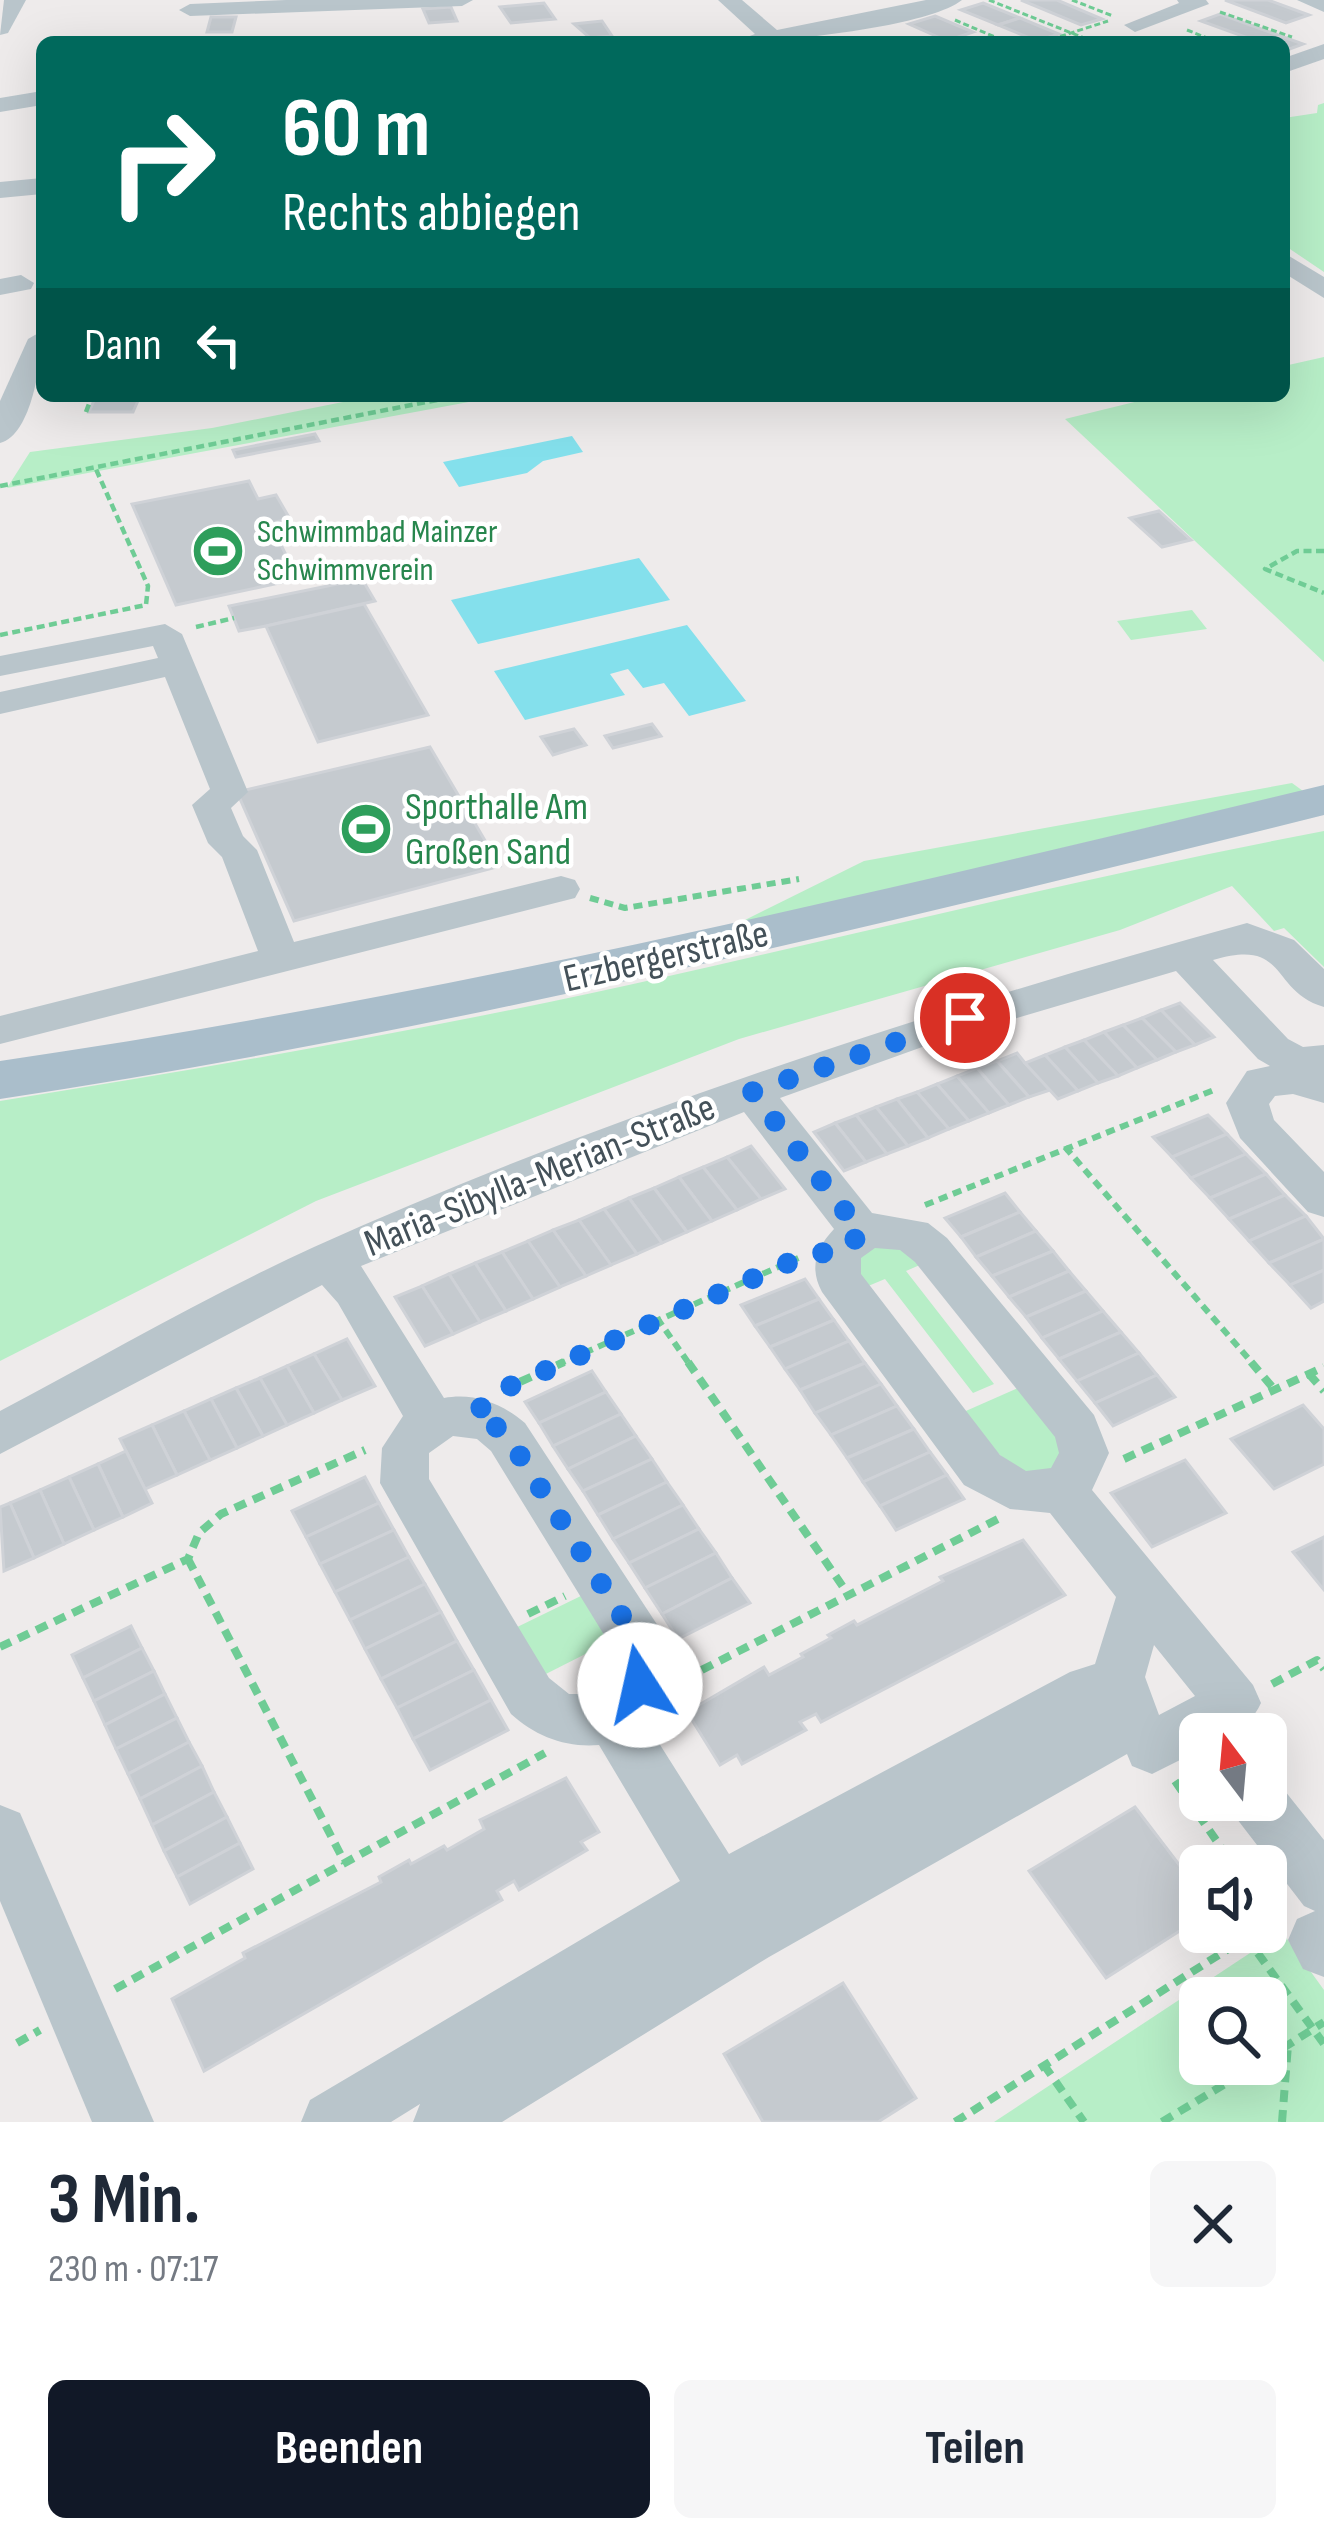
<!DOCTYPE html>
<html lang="de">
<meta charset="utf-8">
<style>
body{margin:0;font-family:"Sofia Sans Condensed",sans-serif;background:#f6f6f7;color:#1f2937;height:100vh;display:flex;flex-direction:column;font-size:45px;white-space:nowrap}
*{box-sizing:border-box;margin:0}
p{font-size:39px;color:#747a83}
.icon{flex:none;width:66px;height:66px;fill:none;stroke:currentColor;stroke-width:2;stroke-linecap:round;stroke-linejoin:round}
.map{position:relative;height:2122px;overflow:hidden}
.sheet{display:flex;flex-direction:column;background:#fff;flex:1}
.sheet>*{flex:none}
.banner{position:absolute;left:36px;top:36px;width:1254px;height:366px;border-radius:18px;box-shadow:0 12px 48px #0002;background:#00695c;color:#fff;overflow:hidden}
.needle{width:78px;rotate:344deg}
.tools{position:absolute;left:1179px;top:1713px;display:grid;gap:24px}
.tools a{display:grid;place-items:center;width:108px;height:108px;border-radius:18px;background:#fff;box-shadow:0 12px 48px #0002;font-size:60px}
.pin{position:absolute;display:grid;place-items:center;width:102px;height:102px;color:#fff;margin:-51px;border:6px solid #fff;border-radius:50%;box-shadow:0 3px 12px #0007}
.me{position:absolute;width:132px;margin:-66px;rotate:350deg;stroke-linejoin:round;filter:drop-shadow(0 0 9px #0008)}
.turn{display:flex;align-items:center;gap:42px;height:252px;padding:0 48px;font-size:54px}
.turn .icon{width:156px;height:156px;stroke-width:2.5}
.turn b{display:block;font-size:84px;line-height:102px}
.then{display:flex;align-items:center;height:114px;padding:0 48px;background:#0003;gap:24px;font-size:45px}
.round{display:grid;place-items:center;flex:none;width:126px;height:126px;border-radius:18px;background:#f6f6f7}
.summary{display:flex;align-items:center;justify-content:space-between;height:204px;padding:0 48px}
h1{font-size:72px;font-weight:700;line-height:90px}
.cta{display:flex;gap:24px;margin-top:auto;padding:24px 48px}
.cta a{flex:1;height:138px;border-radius:18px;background:#111827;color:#fff;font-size:48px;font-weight:700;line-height:138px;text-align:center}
.cta a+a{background:#f6f6f7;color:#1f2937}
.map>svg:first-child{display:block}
.green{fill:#b7eec7;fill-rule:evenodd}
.water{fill:#84e0ec}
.building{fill:#c5cacf;stroke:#cfd2d7;stroke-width:3}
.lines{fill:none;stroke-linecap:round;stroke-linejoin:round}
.path-far3{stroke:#6fcc95;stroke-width:3;stroke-dasharray:6 3;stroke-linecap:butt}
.path-far2{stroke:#6fcc95;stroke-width:4.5;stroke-dasharray:8 4.5;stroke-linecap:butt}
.path-far1{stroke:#6fcc95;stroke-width:6;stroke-dasharray:9 6;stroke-linecap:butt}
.path{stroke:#6fcc95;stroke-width:8;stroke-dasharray:12 8;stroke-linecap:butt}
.minor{fill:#b9c5cb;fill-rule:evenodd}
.major{fill:#aabecb;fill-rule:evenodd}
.route{stroke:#1a73e8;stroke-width:21;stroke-dasharray:0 37.8}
.labels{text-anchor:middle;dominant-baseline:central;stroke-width:9;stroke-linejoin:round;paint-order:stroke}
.far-leisure-label{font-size:33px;fill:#27864d;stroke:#fff;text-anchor:start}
.leisure-label{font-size:39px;fill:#27864d;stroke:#fff;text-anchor:start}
.street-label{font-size:39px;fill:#445159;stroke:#fff}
</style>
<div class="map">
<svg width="1324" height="2122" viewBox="0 0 1324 2122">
<rect width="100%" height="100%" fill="#eeebeb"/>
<!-- green -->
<g class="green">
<path d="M1324 103V272L1284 245V118L1317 113 1318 105Z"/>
<path d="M1324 357V662L1065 419 1159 396H1284V366Z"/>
<path d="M373 396H501L7 488 30 452 212 428Z"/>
<path d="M1192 610 1207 629 1131 640 1117 621Z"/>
<path d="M1292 783 1303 791 731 927 864 861Z"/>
<path d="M1324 831V967L1284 928 1274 931 1232 886 1120 930 739 1039 316 1201 0 1361V1101C224 1065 447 1026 669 976 887 927 1104 873 1324 831Z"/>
<path d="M882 1242 929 1261 906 1271 994 1384 973 1393 885 1279 861 1289 854 1262Z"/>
<path d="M1027 1384 1066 1437 1059 1468 1021 1476 959 1414Z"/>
<path d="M587 1593 615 1639 536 1679 509 1631Z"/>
<path d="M1282 1932 1324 1990V2122H994ZM1200 1998H1266V2064H1200Z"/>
</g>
<!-- water -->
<g class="water">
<path d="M572 436 583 452 543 461 527 473 459 487 443 462Z"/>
<path d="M639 558 670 600 478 644 451 600Z"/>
<path d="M687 625 746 701 689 716 664 683 643 688 628 669 610 674 625 695 525 720 494 671Z"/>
</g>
<!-- building -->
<g class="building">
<path d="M1021 0H1057L1102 19 1081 25Z"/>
<path d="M1225 0H1268L1309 15 1286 23Z"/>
<path d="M544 3 555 19 511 23 500 7Z"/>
<path d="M983 3 1020 18 998 25 961 10Z"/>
<path d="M451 7 457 21 429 23 423 9Z"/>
<path d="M1220 14 1303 44 1284 51V42H1259L1201 21Z"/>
<path d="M935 16 973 32 947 41 909 24Z"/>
<path d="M211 17H236L232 32H207Z"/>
<path d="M1020 18 1059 34 1037 41 998 25Z"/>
<path d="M602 21 612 36 590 38 574 24Z"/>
<path d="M140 396 133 412H89L96 396Z"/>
<path d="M315 434 319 441 236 457 233 450Z"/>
<path d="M249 481 258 499 276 495 290 519 270 523 298 579 176 605 132 504Z"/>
<path d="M1159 511 1191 540 1162 547 1130 518Z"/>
<path d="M362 579 375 601 266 626 239 631 229 606Z"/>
<path d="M364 604 428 715 318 742 266 626Z"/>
<path d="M652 724 661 736 613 748 605 736Z"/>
<path d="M574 729 586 745 553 755 541 737Z"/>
<path d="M430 747 500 866 294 921 237 792Z"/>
<path d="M1180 1003 1214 1037 1195 1045 1161 1010Z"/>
<path d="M1161 1010 1195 1045 1176 1052 1142 1018Z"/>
<path d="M1142 1018 1176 1052 1157 1060 1123 1025Z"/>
<path d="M1123 1025 1157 1060 1137 1068 1104 1032Z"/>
<path d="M1104 1032 1137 1068 1118 1076 1084 1040Z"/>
<path d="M1084 1040 1118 1076 1098 1083 1065 1047Z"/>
<path d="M1065 1047 1098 1083 1078 1091 1045 1055Z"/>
<path d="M1017 1053 1025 1063 1050 1090 1029 1097 997 1061Z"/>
<path d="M1045 1055 1078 1091 1058 1099 1025 1063Z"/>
<path d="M997 1061 1029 1097 1009 1105 977 1068Z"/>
<path d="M977 1068 1009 1105 989 1113 957 1076Z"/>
<path d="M957 1076 989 1113 969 1121 937 1084Z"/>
<path d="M937 1084 969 1121 949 1129 917 1092Z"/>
<path d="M917 1092 949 1129 928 1138 897 1099Z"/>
<path d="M897 1099 928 1138 908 1146 876 1107Z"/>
<path d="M876 1107 908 1146 887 1154 856 1115Z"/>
<path d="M856 1115 887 1154 866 1162 835 1123Z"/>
<path d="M1208 1115 1227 1134 1172 1157 1153 1137Z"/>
<path d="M835 1123 866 1162 844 1171 814 1132Z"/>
<path d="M1227 1134 1246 1154 1191 1178 1172 1157Z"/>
<path d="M751 1146 785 1189 761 1199 727 1157Z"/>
<path d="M1246 1154 1266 1174 1210 1198 1191 1178Z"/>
<path d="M727 1157 761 1199 737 1210 703 1167Z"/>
<path d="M703 1167 737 1210 712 1221 679 1177Z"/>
<path d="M1266 1174 1285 1195 1229 1219 1210 1198Z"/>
<path d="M679 1177 712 1221 687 1232 654 1188Z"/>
<path d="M654 1188 687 1232 662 1243 629 1198Z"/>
<path d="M1005 1193 1020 1212 961 1237 945 1218Z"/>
<path d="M1285 1195 1306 1216 1249 1241 1229 1219Z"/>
<path d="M629 1198 662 1243 637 1254 604 1209Z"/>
<path d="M604 1209 637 1254 611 1265 579 1220Z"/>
<path d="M1020 1212 1036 1231 976 1257 961 1237Z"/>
<path d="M1306 1216 1324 1239 1269 1263 1249 1241Z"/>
<path d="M579 1220 611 1265 586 1276 553 1230Z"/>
<path d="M553 1230 586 1276 560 1287 528 1241Z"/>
<path d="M1036 1231 1053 1251 992 1276 976 1257Z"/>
<path d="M1324 1239V1270L1290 1285 1269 1263Z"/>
<path d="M528 1241 560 1287 533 1299 502 1252Z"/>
<path d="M1053 1251 1069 1271 1009 1297 992 1276Z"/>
<path d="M502 1252 533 1299 506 1311 475 1263Z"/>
<path d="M475 1263 506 1311 480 1322 449 1274Z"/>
<path d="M1324 1270V1301L1311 1308 1290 1285Z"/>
<path d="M1069 1271 1086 1291 1026 1317 1009 1297Z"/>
<path d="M449 1274 480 1322 453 1334 422 1286Z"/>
<path d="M805 1279 819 1299 755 1326 741 1305Z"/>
<path d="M422 1286 453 1334 425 1346 395 1297Z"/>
<path d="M1086 1291 1103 1311 1042 1338 1026 1317Z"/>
<path d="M819 1299 834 1320 770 1347 755 1326Z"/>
<path d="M1103 1311 1121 1332 1059 1359 1042 1338Z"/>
<path d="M834 1320 849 1341 785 1369 770 1347Z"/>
<path d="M1121 1332 1139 1353 1077 1381 1059 1359Z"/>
<path d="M347 1339 375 1386 342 1400 314 1354Z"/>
<path d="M849 1341 865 1363 800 1390 785 1369Z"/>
<path d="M1139 1353 1157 1375 1095 1403 1077 1381Z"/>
<path d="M314 1354 342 1400 314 1413 287 1366Z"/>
<path d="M865 1363 881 1384 815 1413 800 1390Z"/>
<path d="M287 1366 314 1413 287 1425 260 1378Z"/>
<path d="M592 1371 606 1392 539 1423 525 1402Z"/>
<path d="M1157 1375 1175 1397 1113 1426 1095 1403Z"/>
<path d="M260 1378 287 1425 263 1436 236 1388Z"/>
<path d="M881 1384 897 1406 831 1435 815 1413Z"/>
<path d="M236 1388 263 1436 237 1448 211 1399Z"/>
<path d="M606 1392 621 1414 553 1446 539 1423Z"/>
<path d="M211 1399 237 1448 210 1460 184 1411Z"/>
<path d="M1303 1405 1324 1429V1464L1274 1489 1231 1439Z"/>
<path d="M897 1406 914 1429 847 1458 831 1435Z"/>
<path d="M184 1411 210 1460 177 1475 152 1425Z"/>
<path d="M621 1414 636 1436 568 1469 553 1446Z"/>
<path d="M152 1425 177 1475 145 1489 120 1439Z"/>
<path d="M914 1429 930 1452 863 1482 847 1458Z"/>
<path d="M636 1436 652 1459 583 1491 568 1469Z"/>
<path d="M126 1451 152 1503 123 1517 98 1464Z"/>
<path d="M930 1452 947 1475 880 1506 863 1482Z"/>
<path d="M652 1459 667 1482 598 1515 583 1491Z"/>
<path d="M1185 1460 1226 1513 1152 1547 1111 1493Z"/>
<path d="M98 1464 123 1517 94 1530 69 1477Z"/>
<path d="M947 1475 964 1499 896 1530 880 1506Z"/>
<path d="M69 1477 94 1530 64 1544 40 1490Z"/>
<path d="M365 1477 379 1503 306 1537 292 1511Z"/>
<path d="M667 1482 683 1505 613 1539 598 1515Z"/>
<path d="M40 1490 64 1544 34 1558 10 1503Z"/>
<path d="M10 1503 34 1558 4 1571 0 1507Z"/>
<path d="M379 1503 394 1530 320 1564 306 1537Z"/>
<path d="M683 1505 699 1529 629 1563 613 1539Z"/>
<path d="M699 1529 716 1553 645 1588 629 1563Z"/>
<path d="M394 1530 409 1557 335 1592 320 1564Z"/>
<path d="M1324 1537V1590L1293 1552Z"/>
<path d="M1023 1540 1065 1595 821 1722 816 1714 800 1722 806 1730 742 1764 737 1755 720 1765 687 1712 764 1667 769 1675 803 1657 801 1654 831 1638 828 1635 854 1621 857 1625 943 1581 940 1577Z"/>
<path d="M716 1553 732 1578 662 1614 645 1588Z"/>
<path d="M409 1557 425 1584 350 1620 335 1592Z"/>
<path d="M732 1578 750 1603 678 1639 662 1614Z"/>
<path d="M425 1584 441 1612 365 1649 350 1620Z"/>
<path d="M441 1612 457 1641 381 1679 365 1649Z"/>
<path d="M131 1626 142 1648 83 1678 72 1655Z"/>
<path d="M457 1641 474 1670 397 1708 381 1679Z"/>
<path d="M142 1648 154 1671 94 1701 83 1678Z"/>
<path d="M474 1670 491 1700 413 1739 397 1708Z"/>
<path d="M154 1671 165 1694 105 1725 94 1701Z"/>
<path d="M165 1694 177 1718 116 1749 105 1725Z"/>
<path d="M491 1700 508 1730 430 1770 413 1739Z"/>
<path d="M177 1718 189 1742 128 1774 116 1749Z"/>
<path d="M189 1742 202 1766 140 1799 128 1774Z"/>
<path d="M202 1766 214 1792 152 1825 140 1799Z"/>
<path d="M566 1778 599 1832 581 1842 587 1850 519 1890 514 1881 497 1891 502 1900 204 2071 172 1999 245 1958 243 1953 381 1882 379 1877 409 1860 411 1864 444 1846 447 1850 484 1829 480 1820Z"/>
<path d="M214 1792 227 1817 164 1851 152 1825Z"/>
<path d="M1135 1807 1200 1892V1918L1106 1978 1029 1871Z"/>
<path d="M227 1817 240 1843 177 1877 164 1851Z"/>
<path d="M240 1843 253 1869 190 1904 177 1877Z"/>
<path d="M843 1983 916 2098 878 2122H763L724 2054Z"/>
</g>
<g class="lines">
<!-- path-far3 -->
<g class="path-far3">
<path d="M989 0 1094 42"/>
<path d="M1072 0 1113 16"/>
<path d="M1220 12 1292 37"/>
<path d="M955 20 1007 42"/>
<path d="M1187 30 1217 42"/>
<path d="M1043 42 1108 21"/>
</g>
<!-- path-far2 -->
<g class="path-far2">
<path d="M86 412 92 396"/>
<path d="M0 486 457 396"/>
<path d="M1324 551H1297L1265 569 1324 593"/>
<path d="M196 627 234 618"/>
<path d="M0 635 146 605 148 586 95 467"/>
</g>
<!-- path-far1 -->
<g class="path-far1">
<path d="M590 898 625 908 799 879"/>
<path d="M1065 1147 1254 1365"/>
<path d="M925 1205 1214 1090"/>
<path d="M657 1318 690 1365"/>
<path d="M557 1365 803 1256"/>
</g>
<!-- path -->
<g class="path">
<path d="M688 1362 848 1594"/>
<path d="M1251 1362 1274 1389"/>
<path d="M1309 1374 1324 1391"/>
<path d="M502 1390 564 1362"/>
<path d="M1124 1459 1324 1367"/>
<path d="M188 1559 345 1863"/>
<path d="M528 1614 565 1596"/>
<path d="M0 1647 188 1559 199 1533 221 1514 365 1450"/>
<path d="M684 1679 998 1519"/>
<path d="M1272 1684 1317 1660 1324 1669"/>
<path d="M1175 1781 1234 1866"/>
<path d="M1266 1907 1281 1920"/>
<path d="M1266 1925 1277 1918"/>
<path d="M1246 1937 1324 2044"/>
<path d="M115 1989 545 1753"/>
<path d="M17 2043 40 2030"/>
<path d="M1266 2059 1324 2022"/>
<path d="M1044 2065 1084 2122"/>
<path d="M955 2122 1255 1932"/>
<path d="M1162 2122 1258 2064"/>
<path d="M1282 2122 1288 2045"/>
</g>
<!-- minor -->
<g class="minor">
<path d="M4 0H26L8 33 0 35Z"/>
<path d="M286 0H473L462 6 190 16 179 10 190 4Z"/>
<path d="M718 0H742L777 30 926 0H962C928 27 781 42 734 42L755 34Z"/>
<path d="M1177 0H1206L1209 4 1135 32 1124 25 1179 3Z"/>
<path d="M1297 0H1324V12Z"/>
<path d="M1324 44V59L1284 73V58Z"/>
<path d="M42 91V105L0 112V98Z"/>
<path d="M42 178V194L0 198V182Z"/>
<path d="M1284 253 1324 277V298L1284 273Z"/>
<path d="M21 275 34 283 31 289 0 295V279Z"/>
<path d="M42 331C42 359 32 435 0 443V401L28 339Z"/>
<path d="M165 624 182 634 248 792 231 808 243 836 257 850 294 942 561 876 575 880 580 889 575 898 0 1044V1016L258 951 222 857 208 843 192 805 210 789 165 677 0 714V692L158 658 153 646 0 676V656Z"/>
<path d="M1247 923 1294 940 1324 969V1007C1269 991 1289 937 1213 960L1288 1039 1303 1047 1324 1045V1103L1293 1094 1275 1096 1269 1104 1274 1120 1324 1172V1217L1308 1212 1240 1138 1226 1103 1247 1071 1270 1066 1258 1059 1176 971 939 1041 780 1098 872 1213 928 1223 947 1238 1094 1415 1109 1453 1092 1490 1253 1685 1261 1703C1248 1731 1229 1734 1200 1734V1750L1152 1774 1132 1766 1127 1754 769 1957 502 2122H413L420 2104 391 2122H301L310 2100 680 1881 599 1745C566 1748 535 1736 511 1714L380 1483 382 1448 403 1416 338 1303 322 1285 0 1454V1411C104 1356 207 1296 314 1247 611 1113 935 1009 1247 923ZM744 1112 834 1229C816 1248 809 1268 822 1292L964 1485 1010 1509 1050 1513 1116 1597 1095 1664 1070 1672 729 1854 645 1721C670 1690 674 1662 658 1626L525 1423C503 1404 474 1392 444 1398L361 1266ZM875 1248 900 1250 915 1262 1055 1437 1059 1453 1051 1468 1026 1471 1000 1455 861 1274V1258ZM453 1436 477 1439 491 1451 614 1651 615 1676 598 1694H569L549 1678 429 1479V1453ZM1154 1645 1195 1696 1159 1715 1145 1677Z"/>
<path d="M1266 1777 1277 1781 1324 1840V1977L1303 1969 1288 1940 1297 1919 1315 1911 1304 1906 1237 1819 1229 1800H1266Z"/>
<path d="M0 1805 20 1813 154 2122H92L0 1901Z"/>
</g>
<!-- major -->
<path class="major" d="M1324 785V815C885 924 447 1031 0 1099V1061C447 995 885 891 1324 785Z"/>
</g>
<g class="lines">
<!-- route -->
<path class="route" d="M640 1685 644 1672 639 1643 508 1437 489 1421 473 1416 495 1393 813 1252 838 1254 862 1233 752 1092 965 1018"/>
</g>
<!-- icons -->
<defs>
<g id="stadium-disc" transform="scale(2.7)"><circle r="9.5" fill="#2e9e5b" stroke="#fff"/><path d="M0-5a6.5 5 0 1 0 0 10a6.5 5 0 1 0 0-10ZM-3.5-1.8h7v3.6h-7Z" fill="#fff"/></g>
</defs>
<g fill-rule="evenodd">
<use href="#stadium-disc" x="218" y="551"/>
<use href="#stadium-disc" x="366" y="829"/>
</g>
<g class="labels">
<!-- far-leisure labels -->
<g class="far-leisure-label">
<text x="257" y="532">Schwimmbad Mainzer<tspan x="257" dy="38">Schwimmverein</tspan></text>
</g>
<!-- leisure labels -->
<g class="leisure-label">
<text x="405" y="807">Sporthalle Am<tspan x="405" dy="45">Großen Sand</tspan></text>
</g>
<!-- street labels -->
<g class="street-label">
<text transform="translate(666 957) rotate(-13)">Erzbergerstraße</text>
<text transform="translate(540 1176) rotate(-22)">Maria-Sibylla-Merian-Straße</text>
</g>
</g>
</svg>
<div class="tools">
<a><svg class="needle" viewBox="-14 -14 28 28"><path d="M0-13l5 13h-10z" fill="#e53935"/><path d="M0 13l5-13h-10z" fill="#747a83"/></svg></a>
<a><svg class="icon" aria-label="sound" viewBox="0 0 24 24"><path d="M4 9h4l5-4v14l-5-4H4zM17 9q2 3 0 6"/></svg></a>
<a><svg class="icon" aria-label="search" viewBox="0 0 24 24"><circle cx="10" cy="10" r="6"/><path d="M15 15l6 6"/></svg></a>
</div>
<div class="pin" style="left:965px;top:1018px;background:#d93025"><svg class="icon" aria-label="arrive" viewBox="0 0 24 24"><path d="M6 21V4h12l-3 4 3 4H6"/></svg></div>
<svg class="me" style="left:640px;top:1685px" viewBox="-20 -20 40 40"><circle r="19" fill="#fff"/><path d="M0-13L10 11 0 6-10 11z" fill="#1a73e8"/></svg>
<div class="banner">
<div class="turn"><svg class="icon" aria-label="right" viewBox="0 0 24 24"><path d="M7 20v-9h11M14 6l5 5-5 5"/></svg><div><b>60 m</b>Rechts abbiegen</div></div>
<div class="then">Dann<svg class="icon" aria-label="left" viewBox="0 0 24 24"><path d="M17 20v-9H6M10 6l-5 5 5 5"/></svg></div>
</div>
</div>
<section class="sheet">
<div class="summary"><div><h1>3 Min.</h1><p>230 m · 07:17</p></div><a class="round"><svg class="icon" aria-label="close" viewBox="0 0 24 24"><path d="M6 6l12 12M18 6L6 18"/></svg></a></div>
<div class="cta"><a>Beenden</a><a>Teilen</a></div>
</section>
